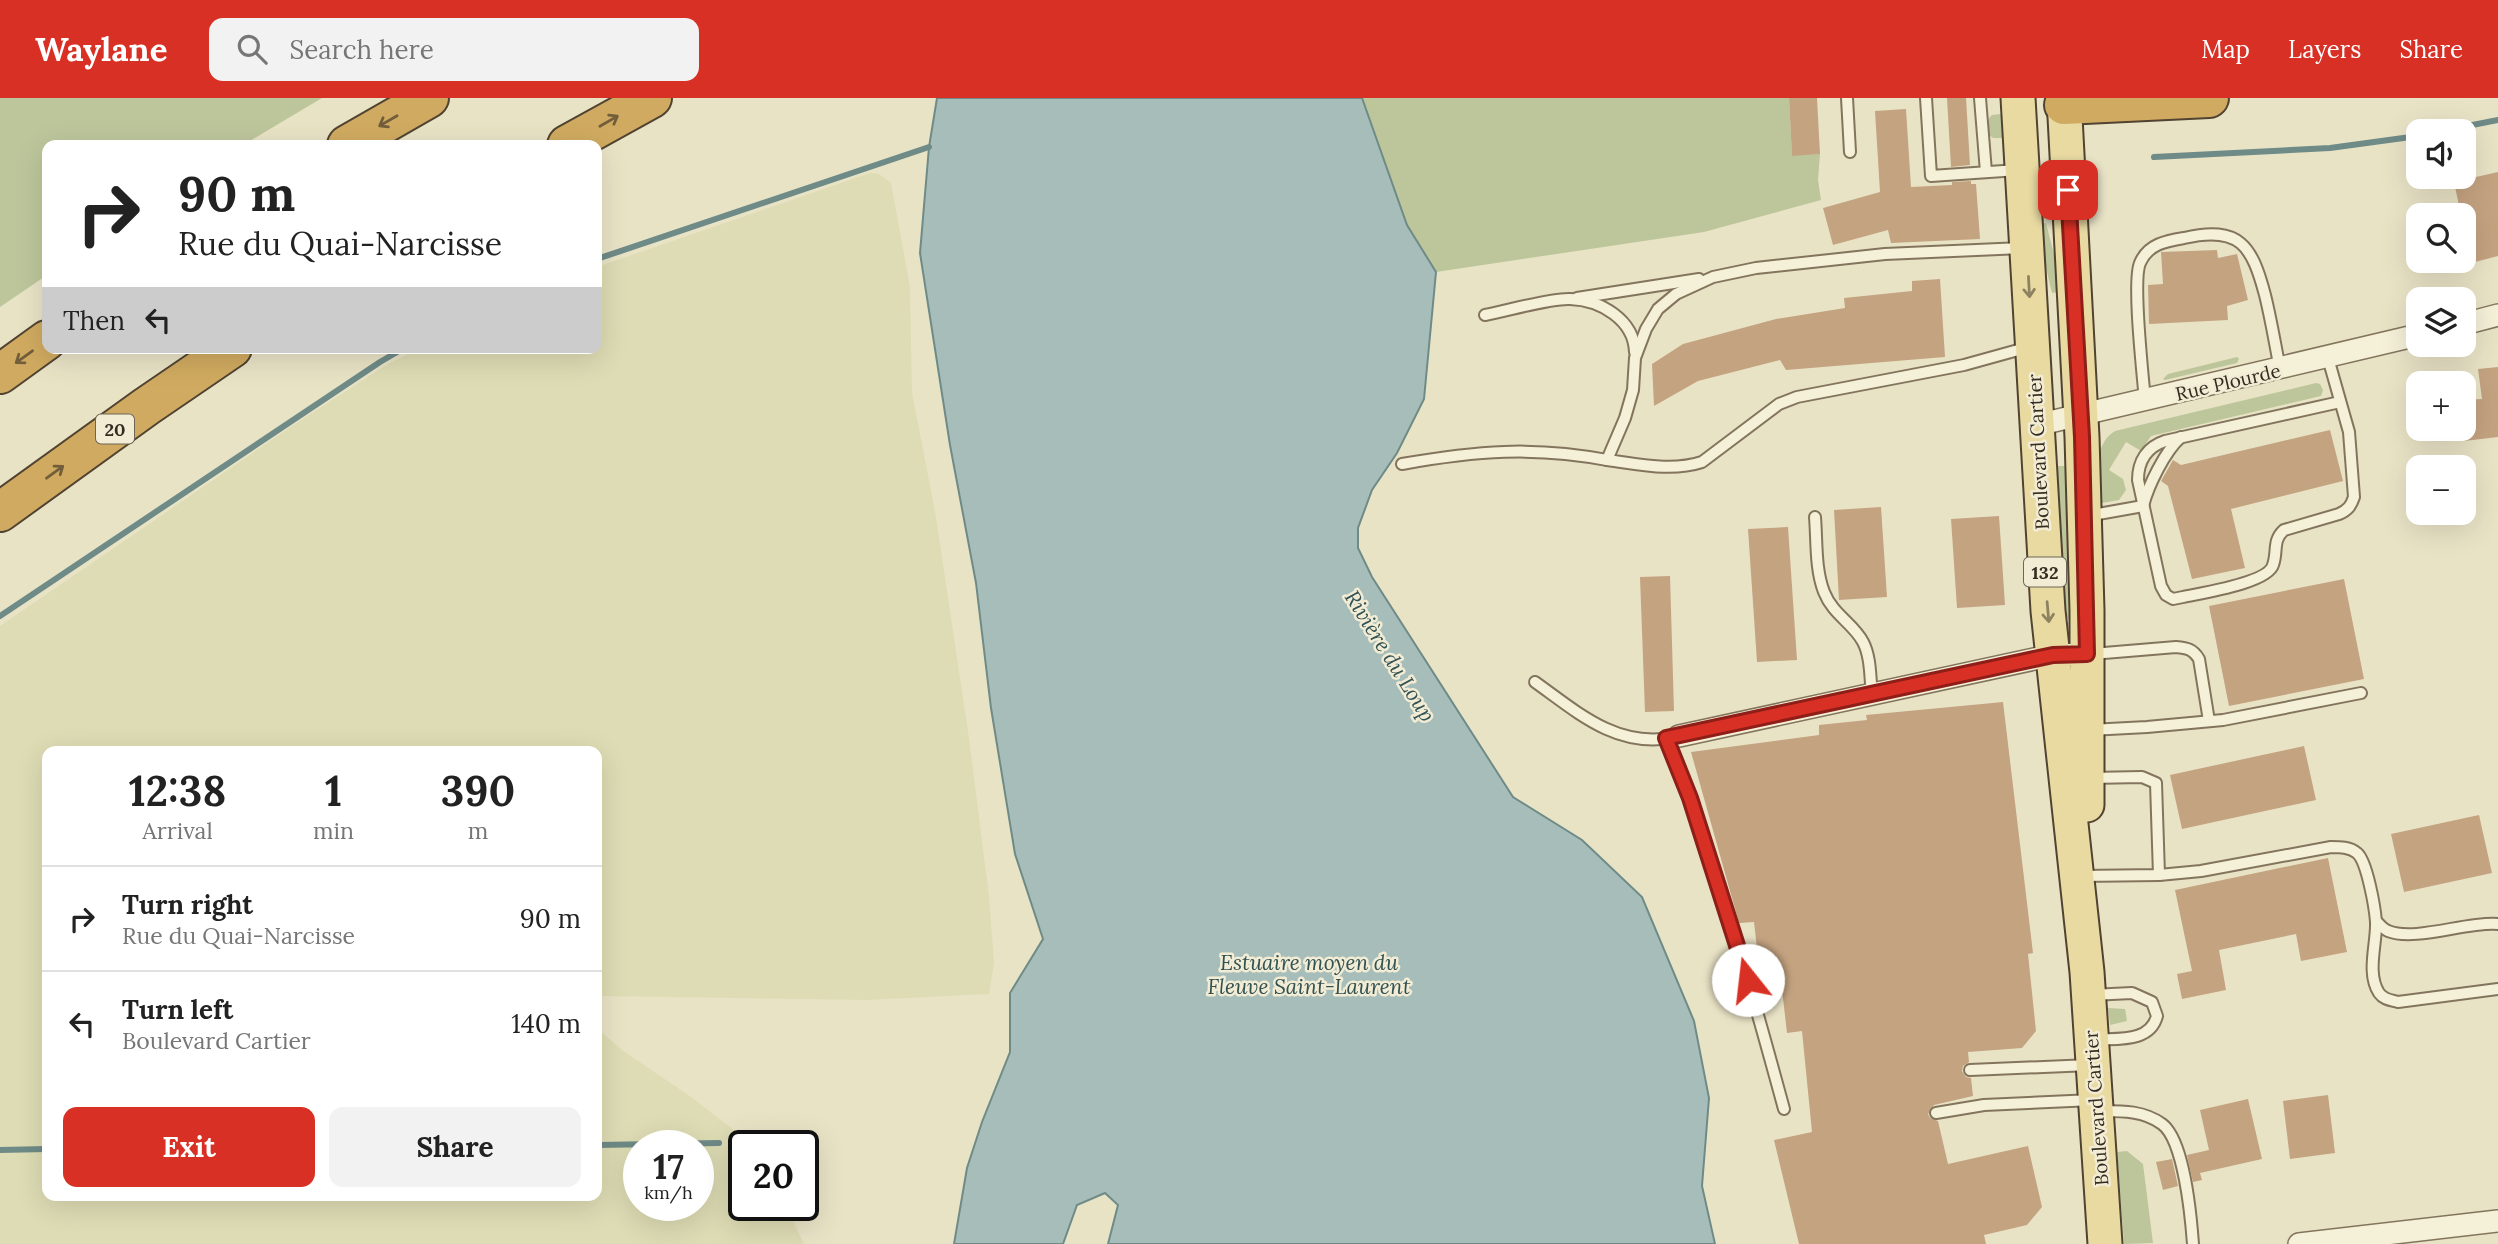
<!DOCTYPE html>
<meta charset="utf-8">
<style>
body{margin:0;font-family:Lora,serif;background:#f2f2f2;color:#222;height:100vh;display:flex;flex-direction:column;font-size:26px;white-space:nowrap}
*{box-sizing:border-box;margin:0}
p{font-size:23px;color:#767676}
.icon{flex:none;width:38px;height:38px;fill:none;stroke:currentColor;stroke-width:2;stroke-linecap:round;stroke-linejoin:round}
.map{position:relative;flex:1;overflow:hidden}
.sheet{position:absolute;left:42px;top:648px;width:560px;height:455px;display:flex;flex-direction:column;background:#fff;border-radius:14px;box-shadow:0 7px 28px #0002}
.sheet>*{flex:none}
.banner{position:absolute;left:42px;top:42px;width:560px;height:214px;border-radius:14px;box-shadow:0 7px 28px #0002;background:#fff;color:#222;overflow:hidden}
.controls{position:absolute;left:2406px;top:21px;display:grid;gap:14px}
.controls a{display:grid;place-items:center;width:70px;height:70px;border-radius:14px;background:#fff;box-shadow:0 7px 28px #0002;font-size:35px}
.speed{position:absolute;left:623px;top:1032px;display:flex;gap:14px;font-size:35px;font-weight:700;text-align:center}
.speed>*{display:grid;place-content:center;width:91px;height:91px;border-radius:50%;background:#fff;box-shadow:0 7px 28px #0002;line-height:1}
.speed small{font-size:18px;font-weight:400}
.speed .limit{border:4px solid #111;border-radius:10px;background:#fff;color:#111}
.pin{position:absolute;display:grid;place-items:center;width:60px;height:60px;color:#fff;margin:-30px;border-radius:14px;box-shadow:0 4px 10px #0006}
.me{position:absolute;width:77px;margin:-38px;rotate:344deg;stroke-linejoin:round;filter:drop-shadow(0 0 5px #0008)}
.turn{display:flex;align-items:center;gap:24px;height:147px;padding:0 21px;font-size:32px}
.turn .icon{width:91px;height:91px;stroke-width:2.5}
.turn b{display:block;font-size:49px;line-height:60px}
.then{display:flex;align-items:center;height:66px;padding:0 21px;background:#0003;gap:14px;font-size:26px}
.eta{display:flex;justify-content:space-evenly;align-items:center;height:119px;text-align:center}
.eta b{font-size:42px;font-weight:800;line-height:49px}
.cta{display:flex;gap:14px;margin-top:auto;padding:14px 21px}
.cta a{flex:1;height:80px;border-radius:14px;background:#d93025;color:#fff;font-size:28px;font-weight:800;line-height:80px;text-align:center}
.cta a+a{background:#f2f2f2;color:#222}
ul{padding:0;list-style:none}
li{display:flex;align-items:center;gap:21px;height:105px;padding:0 21px;border-top:2px solid #e0e0e0}
li div{flex:1}
li b{display:block;font-size:26px}
li em{font-style:normal}
header{display:flex;align-items:center;gap:42px;box-sizing:border-box;height:98px;padding:0 35px;background:#d93025;color:#fff}
header strong{font-size:33px}
nav{display:flex;gap:38px;margin-inline-start:auto;font-size:24px}
.search{width:490px;height:63px;background:#f2f2f2;display:flex;align-items:center;gap:18px;box-sizing:border-box;padding:0 24px;border-radius:14px;color:#767676;font-size:26px}
.map>svg:first-child{display:block}
.farmland{fill:#dedcb4;fill-rule:evenodd}
.green{fill:#bdc69b}
.water{fill:#a7bdb9;stroke:#6f8b87;stroke-width:2}
.lines{fill:none;stroke-linecap:round;stroke-linejoin:round}
.stream{stroke:#6f8b87;stroke-width:6}
.building{fill:#c4a380}
.lane-casing{stroke:#83755d;stroke-width:14}
.street-casing{stroke:#83755d;stroke-width:24}
.primary-casing{stroke:#514331;stroke-width:37}
.highway-casing{stroke:#514331;stroke-width:42}
.lane{stroke:#f5f0d8;stroke-width:10}
.street{stroke:#f5f0d8;stroke-width:21}
.primary{stroke:#e9daa2;stroke-width:33}
.highway{stroke:#d0aa60;stroke-width:38}
.oneway{stroke:#725e3a}
.oneway2{stroke:#8e8361}
.route-casing{stroke:#8d1f18;stroke-width:18}
.route{stroke:#d93025;stroke-width:12}
.labels{text-anchor:middle;dominant-baseline:central;stroke-width:5;stroke-linejoin:round;paint-order:stroke}
.shield{fill:#f2ecd5;stroke:#6d6656;stroke-width:2}
.shield-label{font-size:18px;font-weight:bold;fill:#342c20}
.street-label{font-size:19px;fill:#342c20;stroke:#f2ecd5}
.water-label{font-size:21px;font-style:italic;fill:#315153;stroke:#f2ecd5}
</style>
<header>
<strong>Waylane</strong>
<div class="search"><svg class="icon" aria-label="search" viewBox="0 0 24 24"><circle cx="10" cy="10" r="6"/><path d="M15 15l6 6"/></svg>Search here</div>
<nav><a>Map</a><a>Layers</a><a>Share</a></nav>
</header>
<div class="map">
<svg width="2498" height="1146" viewBox="0 0 2498 1146">
<rect width="100%" height="100%" fill="#e9e3c6"/>
<!-- farmland -->
<path class="farmland" d="M870 75 879 76 891 85 910 189 912 294 936 419 970 647 989 798 994 865 989 896 867 902 597 898V653H47V1097H597V930L622 952 691 999 752 1046 753 1048H744V1108H786L804 1146H0V528L295 326 388 266 419 250H597V169ZM639 1048H698V1108H639Z"/>
<!-- green -->
<g class="green">
<path d="M0 0H322L243 47H47V177L0 209Z"/>
<path d="M1108 0H1789L1792 57 1820 56 1818 82 1821 102 1704 134 1436 174 1424 301 1397 355 1372 392 1358 430V450L1372 479 1453 604 1463 653Z"/>
<path d="M2001 16 2003 40H1993L1989 37V20L1992 17Z"/>
<path d="M2046 125 2055 160 2058 194 2052 195 2042 153 2040 126Z"/>
<path d="M2237 259 2239 261 2237 265 2165 282 2163 281 2168 276Z"/>
<path d="M2316 285 2320 286 2323 292 2321 298 2151 338 2141 353 2126 344 2109 372 2123 381 2126 392 2119 402 2102 405C2100 380 2090 349 2115 333Z"/>
<path d="M2057 368H2068L2073 520 2063 521Z"/>
<path d="M2108 910 2125 911 2127 923 2110 927Z"/>
<path d="M2127 1053 2143 1066 2153 1145 2124 1146 2117 1054Z"/>
</g>
<!-- water -->
<path class="water" d="M937 0H1362L1407 127 1436 174 1424 301 1397 355 1372 392 1358 430V450L1372 479 1513 699 1582 742 1642 799 1694 923 1709 1000 1702 1088 1715 1146H1108L1118 1107 1105 1095 1077 1107 1063 1146H954L967 1070 982 1024 1010 954V895L1043 841 1015 756 991 610 976 485 950 347 920 155 929 49Z"/>
<g class="lines">
<!-- stream -->
<g class="stream">
<path d="M2442 33 2498 22"/>
<path d="M2154 59 2330 50 2418 38"/>
<path d="M597 161 929 49"/>
<path d="M0 518 380 264 404 250"/>
<path d="M597 1047 719 1045"/>
<path d="M0 1052 47 1051"/>
</g>
</g>
<!-- building -->
<g class="building">
<path d="M1789 0H1817L1820 56 1792 58Z"/>
<path d="M1947 0H1966L1970 67 1951 69Z"/>
<path d="M1906 11 1911 89 1952 87V84L1971 83V86H1976L1980 141 1891 145 1888 132 1833 147 1823 110 1880 94 1875 13Z"/>
<path d="M2498 74V158L2471 165 2464 131V117H2461L2454 84Z"/>
<path d="M2217 152 2218 160 2237 156 2248 202 2227 208 2228 222 2149 226 2148 187 2163 186 2161 154Z"/>
<path d="M1940 181 1945 259 1786 272 1780 262 1698 283 1654 308 1652 266 1683 246 1776 221 1845 210 1844 200 1912 193V183Z"/>
<path d="M2498 269V339L2464 343V302L2482 301 2478 271Z"/>
<path d="M2330 332 2343 383 2231 411 2245 470 2192 481 2168 388 2161 383 2173 362 2181 367Z"/>
<path d="M1881 409 1887 499 1839 502 1834 412Z"/>
<path d="M1999 418 2005 507 1957 510 1951 421Z"/>
<path d="M1788 429 1797 562 1757 564 1748 431Z"/>
<path d="M1670 478 1674 613 1645 614 1640 479Z"/>
<path d="M2344 481 2364 581 2229 608 2209 508Z"/>
<path d="M2003 604 2033 855 2028 856 2036 933 2022 950 1968 954 1969 964 1963 968 1962 973 1966 979 1971 980 1973 998 1934 1007 1928 1016 1930 1020 1938 1023 1948 1066 2028 1048 2042 1109 2027 1127 1984 1137 1986 1146H1799L1774 1042 1812 1034 1802 933 1787 935 1780 874 1760 876 1754 824 1739 825 1691 654 1819 637V627L1867 622 1866 617Z"/>
<path d="M2304 648 2316 702 2182 731 2170 677Z"/>
<path d="M2479 717 2492 775 2404 794 2391 736Z"/>
<path d="M2328 760 2347 854 2301 863 2296 836 2219 852 2226 892 2182 901 2177 876 2192 873 2175 792Z"/>
<path d="M2328 997 2335 1055 2290 1061 2283 1003Z"/>
<path d="M2248 1001 2262 1061 2200 1075 2202 1082 2193 1084 2187 1057 2209 1052 2200 1012Z"/>
<path d="M2172 1061 2178 1088 2163 1092 2156 1064Z"/>
</g>
<g class="lines">
<!-- lane casing -->
<g class="lane-casing">
<g id="lane">
<path d="M1847 0 1850 54"/>
<path d="M1926 0 1931 78 2018 72"/>
<path d="M1980 0 1986 74"/>
<path d="M2022 150 1885 156 1756 170 1713 179 1676 196 1658 211 1646 231 1635 260 1633 292 1625 320 1607 362C1639 366 1671 374 1702 364L1779 306 1797 299 1964 267 2029 249"/>
<path d="M1577 200 1699 181"/>
<path d="M1485 217C1507 213 1550 200 1570 201 1601 202 1634 222 1635 254"/>
<path d="M2328 260 2349 334 2354 399C2351 408 2348 412 2339 416L2284 432C2272 443 2278 453 2273 467 2268 485 2201 495 2183 499L2173 501 2166 497 2161 488 2138 382C2138 363 2147 349 2165 343L2340 304"/>
<path d="M2145 303C2143 278 2132 183 2140 165 2148 146 2166 143 2184 140 2240 127 2252 148 2265 197 2271 221 2275 246 2280 271"/>
<path d="M1402 366C1475 353 1534 348 1607 362"/>
<path d="M2087 418 2143 408C2148 388 2165 353 2181 339"/>
<path d="M1815 419C1817 443 1815 471 1824 494 1833 517 1853 525 1863 544 1871 559 1870 580 1872 597"/>
<path d="M2092 556 2176 549C2187 550 2193 551 2199 561L2209 623"/>
<path d="M1535 584C1577 614 1615 649 1670 640"/>
<path d="M2090 632 2147 629 2223 622 2361 595"/>
<path d="M1666 640C1715 761 1750 886 1784 1011"/>
<path d="M2159 777 2201 773 2331 749C2340 749 2350 749 2357 755 2367 763 2375 810 2376 824 2377 845 2366 875 2379 895 2384 902 2391 902 2398 904L2498 891"/>
<path d="M2080 778 2159 777 2156 685 2142 679 2090 680"/>
<path d="M2376 823C2380 827 2383 831 2388 833 2415 844 2468 823 2498 826"/>
<path d="M2091 897 2132 895 2152 904 2157 918C2150 945 2117 940 2094 942"/>
<path d="M1970 972 2090 967"/>
<path d="M2098 1013C2120 1013 2143 1012 2162 1026 2184 1042 2191 1119 2193 1146"/>
<path d="M1936 1015 1984 1007 2093 1002"/>
</g>
</g>
<!-- street casing -->
<g class="street-casing">
<g id="street">
<path d="M2464 226 2498 217"/>
<path d="M2037 327 2418 237"/>
<path d="M1679 638 2053 557 2087 556"/>
<path d="M2299 1146 2498 1123"/>
</g>
</g>
<!-- primary casing -->
<g class="primary-casing">
<g id="primary">
<path d="M2018 0 2048 513 2087 874 2105 1146"/>
<path d="M2064 0 2082 339 2087 512V707"/>
</g>
</g>
<!-- highway casing -->
<g class="highway-casing">
<g id="highway">
<path d="M2064 7 2209 0"/>
<path d="M347 47 429 0"/>
<path d="M567 47 652 0"/>
<path d="M0 276 47 242"/>
<path d="M0 414 147 308 232 250"/>
</g>
</g>
<!-- lane -->
<use href="#lane" class="lane"/>
<!-- street -->
<use href="#street" class="street"/>
<!-- primary -->
<use href="#primary" class="primary"/>
<!-- highway -->
<use href="#highway" class="highway"/>
</g>
<!-- one-way arrows -->
<defs><path id="oneway-shaft" d="M-6 0H5M1.5-3L5.5 0L1.5 3" fill="none" stroke-width="1.6" stroke-linecap="round" stroke-linejoin="round" transform="scale(1.75)"/></defs>
<g class="oneway">
<use href="#oneway-shaft" transform="translate(388 23) rotate(150)"/>
<use href="#oneway-shaft" transform="translate(609 23) rotate(-30)"/>
<use href="#oneway-shaft" transform="translate(24 259) rotate(144)"/>
<use href="#oneway-shaft" transform="translate(55 374) rotate(-36)"/>
</g>
<g class="oneway2">
<use href="#oneway-shaft" transform="translate(2029 189) rotate(87)"/>
<use href="#oneway-shaft" transform="translate(2048 514) rotate(85)"/>
</g>
<g class="lines">
<!-- route casing -->
<g class="route-casing">
<path id="route" d="M1748 882 1690 700 1666 640 2053 557 2087 556 2082 339 2068 92"/>
</g>
<!-- route -->
<use href="#route" class="route"/>
</g>
<g class="labels">
<!-- shield labels -->
<g class="shield">
<rect x="96" y="316.5" width="38" height="29" rx="5"/>
<rect x="2024" y="459.5" width="42" height="29" rx="5"/>
</g>
<g class="shield-label">
<text x="115" y="331">20</text>
<text x="2045" y="474">132</text>
</g>
<!-- street labels -->
<g class="street-label">
<text transform="translate(2228 284) rotate(-13)">Rue Plourde</text>
<text transform="translate(2038 354) rotate(-93)">Boulevard Cartier</text>
<text transform="translate(2096 1010) rotate(-94)">Boulevard Cartier</text>
</g>
<!-- water labels -->
<g class="water-label">
<text transform="translate(1390 558) rotate(58)">Rivière du Loup</text>
<text x="1309" y="864">Estuaire moyen du<tspan x="1309" dy="24">Fleuve Saint-Laurent</tspan></text>
</g>
</g>
</svg>
<div class="controls">
<a><svg class="icon" aria-label="sound" viewBox="0 0 24 24"><path d="M4 9h4l5-4v14l-5-4H4zM17 9q2 3 0 6"/></svg></a>
<a><svg class="icon" aria-label="search" viewBox="0 0 24 24"><circle cx="10" cy="10" r="6"/><path d="M15 15l6 6"/></svg></a>
<a><svg class="icon" aria-label="layers" viewBox="0 0 24 24"><path d="M12 4l9 5-9 5-9-5zM3 14l9 5 9-5"/></svg></a>
<a>+</a>
<a>−</a>
</div>
<div class="speed"><div>17<small>km/h</small></div><div class="limit">20</div></div>
<div class="pin" style="left:2068px;top:92px;background:#d93025"><svg class="icon" aria-label="arrive" viewBox="0 0 24 24"><path d="M6 21V4h12l-3 4 3 4H6"/></svg></div>
<svg class="me" style="left:1748px;top:882px" viewBox="-20 -20 40 40"><circle r="19" fill="#fff"/><path d="M0-13L10 11 0 6-10 11z" fill="#d93025"/></svg>
<div class="banner">
<div class="turn"><svg class="icon" aria-label="right" viewBox="0 0 24 24"><path d="M7 20v-9h11M14 6l5 5-5 5"/></svg><div><b>90 m</b>Rue du Quai-Narcisse</div></div>
<div class="then">Then<svg class="icon" aria-label="left" viewBox="0 0 24 24"><path d="M17 20v-9H6M10 6l-5 5 5 5"/></svg></div>
</div>
<section class="sheet">
<div class="eta">
<div><b>12:38</b><p>Arrival</p></div>
<div><b>1</b><p>min</p></div>
<div><b>390</b><p>m</p></div>
</div>
<ul>
<li><svg class="icon" aria-label="right" viewBox="0 0 24 24"><path d="M7 20v-9h11M14 6l5 5-5 5"/></svg><div><b>Turn right</b><p>Rue du Quai-Narcisse</p></div><em>90 m</em></li>
<li><svg class="icon" aria-label="left" viewBox="0 0 24 24"><path d="M17 20v-9H6M10 6l-5 5 5 5"/></svg><div><b>Turn left</b><p>Boulevard Cartier</p></div><em>140 m</em></li>
</ul>
<div class="cta"><a>Exit</a><a>Share</a></div>
</section>
</div>
